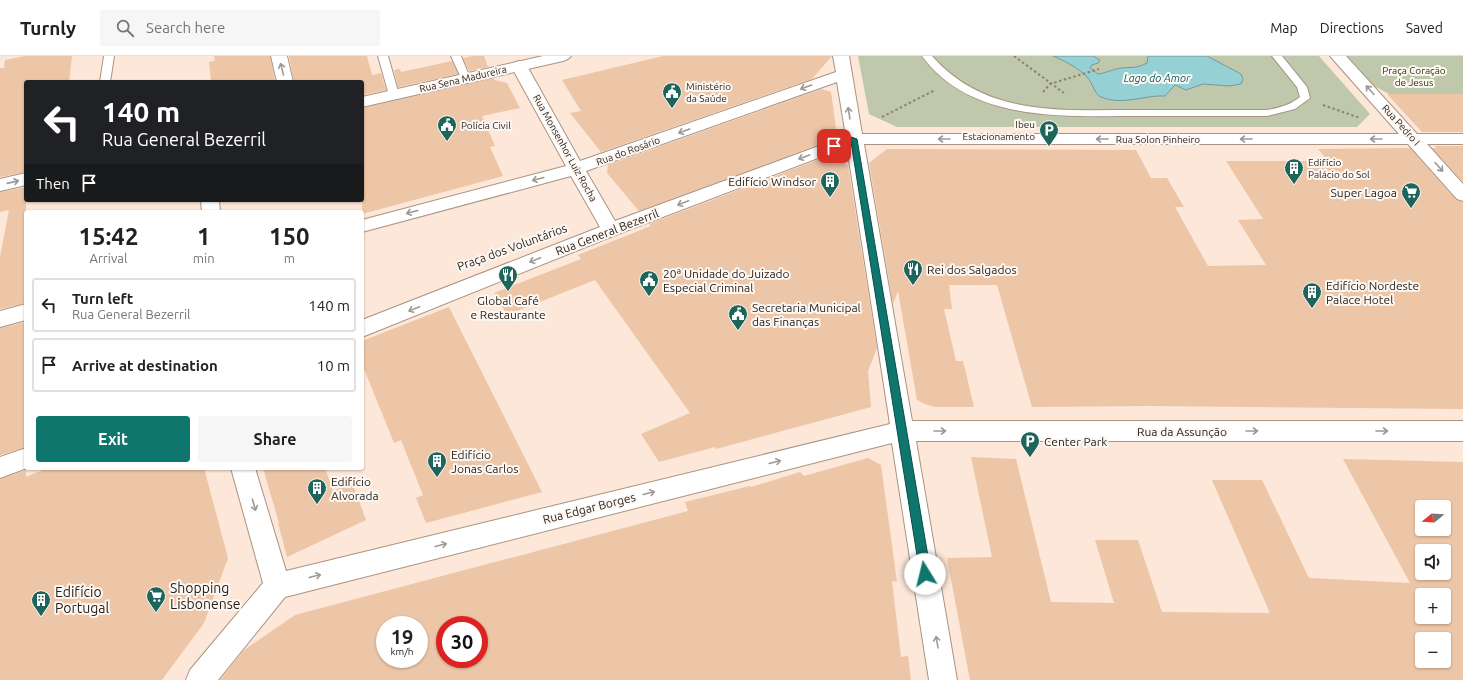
<!DOCTYPE html>
<meta charset="utf-8">
<style>
body{margin:0;font-family:Ubuntu,sans-serif;background:#f6f6f6;color:#222;height:100vh;display:flex;flex-direction:column;font-size:15px;white-space:nowrap}
*{box-sizing:border-box;margin:0}
p{font-size:13px;color:#767676}
.icon{flex:none;width:22px;height:22px;fill:none;stroke:currentColor;stroke-width:2;stroke-linecap:round;stroke-linejoin:round}
.map{position:relative;flex:1;overflow:hidden}
.side{position:absolute;left:24px;top:154px;width:340px;height:260px;display:flex;flex-direction:column;background:#fff;border-radius:4px;box-shadow:0 1px 3px #0004}
.side>*{flex:none}
.banner{position:absolute;left:24px;top:24px;width:340px;height:122px;border-radius:4px;box-shadow:0 1px 3px #0004;background:#202124;color:#fff;overflow:hidden}
.needle{width:26px;rotate:252deg}
.tools{position:absolute;left:1415px;top:444px;display:grid;gap:8px}
.tools a{display:grid;place-items:center;width:36px;height:36px;border-radius:4px;background:#fff;box-shadow:0 1px 3px #0004;font-size:20px}
.speed{position:absolute;left:376px;top:560px;display:flex;gap:8px;font-size:20px;font-weight:700;text-align:center}
.speed>*{display:grid;place-content:center;width:52px;height:52px;border-radius:50%;background:#fff;box-shadow:0 1px 3px #0004;line-height:1}
.speed small{font-size:10px;font-weight:400}
.speed .limit{border:6px solid #d22;background:#fff;color:#111}
.pin{position:absolute;display:grid;place-items:center;width:34px;height:34px;color:#fff;margin:-17px;border-radius:8px;box-shadow:0 2px 6px #0006}
.me{position:absolute;width:44px;margin:-22px;rotate:351deg;stroke-linejoin:round;filter:drop-shadow(0 0 3px #0008)}
.turn{display:flex;align-items:center;gap:14px;height:84px;padding:0 12px;font-size:18px}
.turn .icon{width:52px;height:52px;stroke-width:2.5}
.turn b{display:block;font-size:28px;line-height:34px}
.then{display:flex;align-items:center;height:38px;padding:0 12px;background:#0003;gap:8px;font-size:15px}
.eta{display:flex;justify-content:space-evenly;align-items:center;height:68px;text-align:center}
.eta b{font-size:24px;font-weight:600;line-height:28px}
.action{display:flex;gap:8px;margin-top:auto;padding:8px 12px}
.action a{flex:1;height:46px;border-radius:4px;background:#0f766e;color:#fff;font-size:16px;font-weight:600;line-height:46px;text-align:center}
.action a+a{background:#f6f6f6;color:#222}
ul{padding:0;list-style:none}
li{display:flex;align-items:center;gap:12px;height:54px;margin:0 8px 6px;padding:0 4px;border:2px solid #e0e0e0;border-radius:4px}
li div{flex:1}
li b{display:block;font-size:15px}
li em{font-style:normal}
header{display:flex;align-items:center;gap:24px;box-sizing:border-box;height:56px;padding:0 20px;background:#fff;border-bottom:1px solid #e0e0e0}
header strong{font-size:19px}
nav{display:flex;gap:22px;margin-inline-start:auto;font-size:14px}
.search{width:280px;height:36px;background:#f6f6f6;display:flex;align-items:center;gap:10px;box-sizing:border-box;padding:0 14px;border-radius:4px;color:#767676;font-size:15px}
.map>svg:first-child{display:block}
.green{fill:#bfc8ab}
.water{fill:#95d0d5;stroke:#749a9c}
.building{fill:#edc5a7;fill-rule:evenodd}
.lines{fill:none;stroke-linecap:round;stroke-linejoin:round}
.lane-casing{stroke:#aa9381;stroke-width:2}
.street-casing{stroke:#aa9381;stroke-width:2}
.primary-casing{stroke:#aa9381;stroke-width:2}
.path{stroke:#8f8075;stroke-width:2;stroke-dasharray:2.5 2.5;stroke-linecap:butt}
.lane{fill:#fff;fill-rule:evenodd}
.street{fill:#fff;fill-rule:evenodd}
.primary{fill:#fff;fill-rule:evenodd}
.oneway{stroke:#9d9996}
.route{fill:#0f766e;stroke:#0a4d48}
.labels{text-anchor:middle;dominant-baseline:central;stroke-width:4;stroke-linejoin:round;paint-order:stroke}
.far-park-label{font-size:10px;fill:#283300;stroke:#fdf8f4}
.far-street-label{font-size:10px;fill:#261d16;stroke:#fdf8f4}
.far-poi-label{font-size:10px;fill:#261d16;stroke:#fdf8f4;text-anchor:start}
.far-water-label{font-size:11px;font-style:italic;fill:#085f64;stroke:#fdf8f4}
.poi-label{font-size:12px;fill:#261d16;stroke:#fdf8f4;text-anchor:start}
.street-label{font-size:12px;fill:#261d16;stroke:#fdf8f4}
.near-poi-label{font-size:14px;fill:#261d16;stroke:#fdf8f4;text-anchor:start}
</style>
<header>
<strong>Turnly</strong>
<div class="search"><svg class="icon" aria-label="search" viewBox="0 0 24 24"><circle cx="10" cy="10" r="6"/><path d="M15 15l6 6"/></svg>Search here</div>
<nav><a>Map</a><a>Directions</a><a>Saved</a></nav>
</header>
<div class="map">
<svg width="1463" height="624" viewBox="0 0 1463 624">
<rect width="100%" height="100%" fill="#fce7d8"/>
<!-- green -->
<g class="green">
<path d="M858 0H1319L1370 58 1357 71H897L869 58Z"/>
<path d="M1347 0H1463V40L1391 39 1374 30Z"/>
</g>
<!-- water -->
<path class="water" d="M1053 0H1093L1100 4 1098 7 1092 9 1090 12 1098 18C1105 17 1109 15 1116 13 1128 10 1134 14 1147 7L1148 0H1207L1241 18 1243 23 1241 28 1230 30 1203 28 1186 34 1175 29 1165 40C1144 39 1122 50 1101 41 1094 38 1093 27 1087 21 1078 12 1065 5 1053 0Z"/>
<!-- building -->
<g class="building">
<path d="M25 0H72L69 26H26V116L0 121V12H4L5 4Z"/>
<path d="M214 0H270L275 26H211L209 6 215 5Z"/>
<path d="M289 0H367L372 19 381 17 386 34 362 39V26H294Z"/>
<path d="M473 0H484L488 11 469 15 463 2Z"/>
<path d="M663 0H832L812 23 601 96 570 57 581 55 562 24Z"/>
<path d="M452 5 458 18 398 31 394 14 400 13 401 16Z"/>
<path d="M494 22 495 24 507 27 520 52 482 60 495 90 490 91 503 120 362 158V52Z"/>
<path d="M822 33 831 36 836 72 823 87 639 155 607 117 608 109Z"/>
<path d="M1387 38H1463V76H1422Z"/>
<path d="M1434 90H1463V126L1432 92H1437Z"/>
<path d="M1410 92 1456 144 1463 146V353L1149 350 1032 351 997 229H949L952 253H944L956 305H963L974 351H935L925 348 917 344 898 235 893 248 869 107 887 93 1136 94 1151 122H1167L1184 151H1175L1208 210 1266 209 1238 164 1263 163 1226 105H1328L1318 93Z"/>
<path d="M825 101 848 109 877 292 868 315 871 351 716 393 715 391 659 406 641 378 690 357 595 224 507 259 494 237 581 203 578 199 651 170 649 168Z"/>
<path d="M26 131V247L0 253V201L9 154 0 156V136Z"/>
<path d="M449 251 542 436 426 467 416 442 423 439 401 384 394 387 362 308V285Z"/>
<path d="M26 266V391L0 399V272Z"/>
<path d="M971 401 1016 403 1051 546 1114 547 1095 484H1138L1162 556 1270 557 1212 424H1262L1309 522 1410 527 1343 403 1463 406V624H970L947 502 992 501ZM1422 451H1444V473H1422ZM1422 495H1444V517H1422ZM1422 539H1444V561H1422ZM1422 583H1444V605H1422Z"/>
<path d="M868 402 881 409 897 526 892 525 901 601 908 600 911 624H220L244 594 295 559 688 455 685 446 750 430 751 431 800 416 804 420ZM385 569H419V603H385ZM445 569H479V603H445Z"/>
<path d="M48 412H204L228 502 204 567 162 624H0V423L26 414V421Z"/>
<path d="M263 412H325L333 435 352 426 366 464 287 501 278 467H279Z"/>
</g>
<g class="lines">
<!-- lane casing -->
<g class="lane-casing">
<g id="lane">
<path d="M104 0H114L110 26H100Z"/>
<path d="M378 0H388L399 39 398 41 394 42 389 39Z"/>
<path d="M451 0H461L470 22 468 24H462Z"/>
<path d="M922 0H932C986 61 1061 54 1136 54 1180 54 1223 54 1267 54 1279 52 1290 49 1300 41L1297 31 1272 0H1282L1307 31 1310 42 1295 53 1267 60C1224 60 1182 60 1139 60 1065 60 971 67 922 0Z"/>
</g>
</g>
<!-- street casing -->
<g class="street-casing">
<g id="street">
<path d="M271 0H287L293 26H277Z"/>
<path d="M833 0H849L862 78H1399L1330 0H1346L1417 78H1463V88H1427L1463 128V145L1457 143 1408 88H864L912 365H1463V385H916L957 624H929L892 387 285 541 218 624H186L190 614 263 527 231 412H255L286 515 890 368 847 91 618 178 362 281V264L600 171 571 120 362 176V164L566 110 511 10 514 7 519 5 524 7 527 10 580 105 836 16ZM837 26 846 80 615 165 586 115Z"/>
<path d="M201 144H219L220 156H202Z"/>
<path d="M26 248V264L0 271V255Z"/>
<path d="M26 392V412H27L0 422V401Z"/>
</g>
</g>
<!-- primary casing -->
<g class="primary-casing">
<g id="primary">
<path d="M543 0H571L568 3 563 5 362 51V41Z"/>
<path d="M26 117V129L0 135V123Z"/>
</g>
</g>
<!-- path -->
<g class="path">
<path d="M1014 0 1064 37"/>
<path d="M1043 36 1050 28 1099 13"/>
<path d="M1323 49 1360 62"/>
<path d="M882 61 935 34"/>
</g>
<!-- lane -->
<use href="#lane" class="lane"/>
<!-- street -->
<use href="#street" class="street"/>
<!-- primary -->
<use href="#primary" class="primary"/>
</g>
<!-- one-way arrows -->
<defs><path id="oneway-shaft" d="M-6 0H5M1.5-3L5.5 0L1.5 3" fill="none" stroke-width="1.6" stroke-linecap="round" stroke-linejoin="round"/></defs>
<g class="oneway">
<use href="#oneway-shaft" transform="translate(282 13) rotate(-104)"/>
<use href="#oneway-shaft" transform="translate(806 31) rotate(160)"/>
<use href="#oneway-shaft" transform="translate(1370 34) rotate(-132)"/>
<use href="#oneway-shaft" transform="translate(849 57) rotate(-99)"/>
<use href="#oneway-shaft" transform="translate(684 75) rotate(160)"/>
<use href="#oneway-shaft" transform="translate(944 83) rotate(-180)"/>
<use href="#oneway-shaft" transform="translate(1102 83) rotate(-180)"/>
<use href="#oneway-shaft" transform="translate(1246 83) rotate(-180)"/>
<use href="#oneway-shaft" transform="translate(1376 83) rotate(-180)"/>
<use href="#oneway-shaft" transform="translate(804 101) rotate(160)"/>
<use href="#oneway-shaft" transform="translate(1439 111) rotate(49)"/>
<use href="#oneway-shaft" transform="translate(538 123) rotate(165)"/>
<use href="#oneway-shaft" transform="translate(13 126) rotate(-13)"/>
<use href="#oneway-shaft" transform="translate(683 147) rotate(159)"/>
<use href="#oneway-shaft" transform="translate(412 156) rotate(165)"/>
<use href="#oneway-shaft" transform="translate(535 204) rotate(158)"/>
<use href="#oneway-shaft" transform="translate(414 253) rotate(158)"/>
<use href="#oneway-shaft" transform="translate(940 375)"/>
<use href="#oneway-shaft" transform="translate(1252 375)"/>
<use href="#oneway-shaft" transform="translate(1382 375)"/>
<use href="#oneway-shaft" transform="translate(775 406) rotate(-14)"/>
<use href="#oneway-shaft" transform="translate(649 437) rotate(-14)"/>
<use href="#oneway-shaft" transform="translate(254 449) rotate(74)"/>
<use href="#oneway-shaft" transform="translate(441 489) rotate(-14)"/>
<use href="#oneway-shaft" transform="translate(315 520) rotate(-14)"/>
<use href="#oneway-shaft" transform="translate(937 586) rotate(-100)"/>
</g>
<!-- route -->
<path class="route" d="M851 81 857 83 931 518 929 522 925 523 921 522 920 518 851 86 834 92 831 90Z"/>
<!-- icons -->
<defs>
<g id="civic-pin" transform="scale(1)"><path d="M0 17L-7.5 6A9.5 9.5 0 1 1 7.5 6Z" fill="#1d655a" stroke="#fdf8f4"/><path d="M-.6-6.5H3V-4.5H.6V-3L4-1V1h2V6H-6V1h2V-1L-.6-3ZM-1.2 2.5V6h2.4V2.5Z" fill="#fff"/></g>
<g id="parking-pin" transform="scale(1)"><path d="M0 17L-7.5 6A9.5 9.5 0 1 1 7.5 6Z" fill="#1d655a" stroke="#fdf8f4"/><path d="M-3.5-5.5H1a3.5 3.5 0 0 1 0 7H-1V5.5H-3.5ZM-1-3.4V-.6H.8a1.4 1.4 0 0 0 0-2.8Z" fill="#fff"/></g>
<g id="building-pin" transform="scale(1)"><path d="M0 17L-7.5 6A9.5 9.5 0 1 1 7.5 6Z" fill="#1d655a" stroke="#fdf8f4"/><path d="M-4-6H4V6H1V3H-1V6H-4ZM-2.5-4.3h1.7v1.8h-1.7ZM.8-4.3h1.7v1.8H.8ZM-2.5-1h1.7V.8h-1.7ZM.8-1h1.7V.8H.8Z" fill="#fff"/></g>
<g id="supermarket-pin" transform="scale(1)"><path d="M0 17L-7.5 6A9.5 9.5 0 1 1 7.5 6Z" fill="#1d655a" stroke="#fdf8f4"/><path d="M-6-5.5h2.5l.6 2H6L4.5 2H-2.5L-4.4-4H-6ZM-1.5 3.2a1.3 1.3 0 1 0 .1 0ZM3 3.2a1.3 1.3 0 1 0 .1 0Z" fill="#fff"/></g>
<g id="restaurant-pin" transform="scale(1)"><path d="M0 17L-7.5 6A9.5 9.5 0 1 1 7.5 6Z" fill="#1d655a" stroke="#fdf8f4"/><path d="M-5-6h1v4h1v-4h1v4h1v-4h1v5L-1.5 .5V6h-2V.5L-5-1ZM5-6V6H3V1.5H1.5Q1.5-4 5-6Z" fill="#fff"/></g>
</defs>
<g fill-rule="evenodd">
<use href="#civic-pin" x="672" y="36"/>
<use href="#civic-pin" x="447" y="69"/>
<use href="#parking-pin" x="1049" y="74"/>
<use href="#building-pin" x="1294" y="112"/>
<use href="#building-pin" x="830" y="125"/>
<use href="#supermarket-pin" x="1411" y="136"/>
<use href="#restaurant-pin" x="913" y="213"/>
<use href="#restaurant-pin" x="508" y="219"/>
<use href="#civic-pin" x="649" y="224"/>
<use href="#building-pin" x="1312" y="236"/>
<use href="#civic-pin" x="738" y="258"/>
<use href="#parking-pin" x="1030" y="385"/>
<use href="#building-pin" x="437" y="405"/>
<use href="#building-pin" x="317" y="432"/>
<use href="#supermarket-pin" x="156" y="540"/>
<use href="#building-pin" x="41" y="544"/>
</g>
<g class="labels">
<!-- far-park labels -->
<g class="far-park-label">
<text x="1414" y="14">Praça Coração<tspan x="1414" dy="12">de Jesus</tspan></text>
</g>
<!-- far-street labels -->
<g class="far-street-label">
<text transform="translate(463 23) rotate(-13)">Rua Sena Madureira</text>
<text transform="translate(1401 69) rotate(48)">Rua Pedro I</text>
<text x="1158" y="83">Rua Solon Pinheiro</text>
<text transform="translate(565 92) rotate(61)">Rua Monsenhor Luiz Rocha</text>
<text transform="translate(628 95) rotate(-20)">Rua do Rosário</text>
</g>
<!-- far-poi labels -->
<g class="far-poi-label">
<text x="686" y="30">Ministério<tspan x="686" dy="12">da Saúde</tspan></text>
<text x="1035" y="68" text-anchor="end">Ibeu<tspan x="1035" dy="12">Estacionamento</tspan></text>
<text x="461" y="69">Polícia Civil</text>
<text x="1308" y="106">Edifício<tspan x="1308" dy="12">Palácio do Sol</tspan></text>
</g>
<!-- far-water labels -->
<g class="far-water-label">
<text x="1157" y="22">Lago do Amor</text>
</g>
<!-- poi labels -->
<g class="poi-label">
<text x="816" y="125" text-anchor="end">Edifício Windsor</text>
<text x="1397" y="136" text-anchor="end">Super Lagoa</text>
<text x="927" y="213">Rei dos Salgados</text>
<text x="663" y="217">20ª Unidade do Juizado<tspan x="663" dy="14">Especial Criminal</tspan></text>
<text x="1326" y="229">Edifício Nordeste<tspan x="1326" dy="14">Palace Hotel</tspan></text>
<text x="508" y="244" text-anchor="middle">Global Café<tspan x="508" dy="14">e Restaurante</tspan></text>
<text x="752" y="251">Secretaria Municipal<tspan x="752" dy="14">das Finanças</tspan></text>
<text x="1044" y="385">Center Park</text>
<text x="451" y="398">Edifício<tspan x="451" dy="14">Jonas Carlos</tspan></text>
<text x="331" y="425">Edifício<tspan x="331" dy="14">Alvorada</tspan></text>
</g>
<!-- street labels -->
<g class="street-label">
<text transform="translate(607 176) rotate(-21)">Rua General Bezerril</text>
<text transform="translate(512 191) rotate(-20)">Praça dos Voluntários</text>
<text x="1182" y="375">Rua da Assunção</text>
<text transform="translate(589 452) rotate(-14)">Rua Edgar Borges</text>
</g>
<!-- near-poi labels -->
<g class="near-poi-label">
<text x="170" y="532">Shopping<tspan x="170" dy="16">Lisbonense</tspan></text>
<text x="55" y="536">Edifício<tspan x="55" dy="16">Portugal</tspan></text>
</g>
</g>
</svg>
<div class="tools">
<a><svg class="needle" viewBox="-14 -14 28 28"><path d="M0-13l5 13h-10z" fill="#e53935"/><path d="M0 13l5-13h-10z" fill="#767676"/></svg></a>
<a><svg class="icon" aria-label="sound" viewBox="0 0 24 24"><path d="M4 9h4l5-4v14l-5-4H4zM17 9q2 3 0 6"/></svg></a>
<a>+</a>
<a>−</a>
</div>
<div class="speed"><div>19<small>km/h</small></div><div class="limit">30</div></div>
<div class="pin" style="left:834px;top:90px;background:#d93025"><svg class="icon" aria-label="arrive" viewBox="0 0 24 24"><path d="M6 21V4h12l-3 4 3 4H6"/></svg></div>
<svg class="me" style="left:925px;top:518px" viewBox="-20 -20 40 40"><circle r="19" fill="#fff"/><path d="M0-13L10 11 0 6-10 11z" fill="#0f766e"/></svg>
<div class="banner">
<div class="turn"><svg class="icon" aria-label="left" viewBox="0 0 24 24"><path d="M17 20v-9H6M10 6l-5 5 5 5"/></svg><div><b>140 m</b>Rua General Bezerril</div></div>
<div class="then">Then<svg class="icon" aria-label="arrive" viewBox="0 0 24 24"><path d="M6 21V4h12l-3 4 3 4H6"/></svg></div>
</div>
<section class="side">
<div class="eta">
<div><b>15:42</b><p>Arrival</p></div>
<div><b>1</b><p>min</p></div>
<div><b>150</b><p>m</p></div>
</div>
<ul>
<li><svg class="icon" aria-label="left" viewBox="0 0 24 24"><path d="M17 20v-9H6M10 6l-5 5 5 5"/></svg><div><b>Turn left</b><p>Rua General Bezerril</p></div><em>140 m</em></li>
<li><svg class="icon" aria-label="arrive" viewBox="0 0 24 24"><path d="M6 21V4h12l-3 4 3 4H6"/></svg><div><b>Arrive at destination</b></div><em>10 m</em></li>
</ul>
<div class="action"><a>Exit</a><a>Share</a></div>
</section>
</div>
